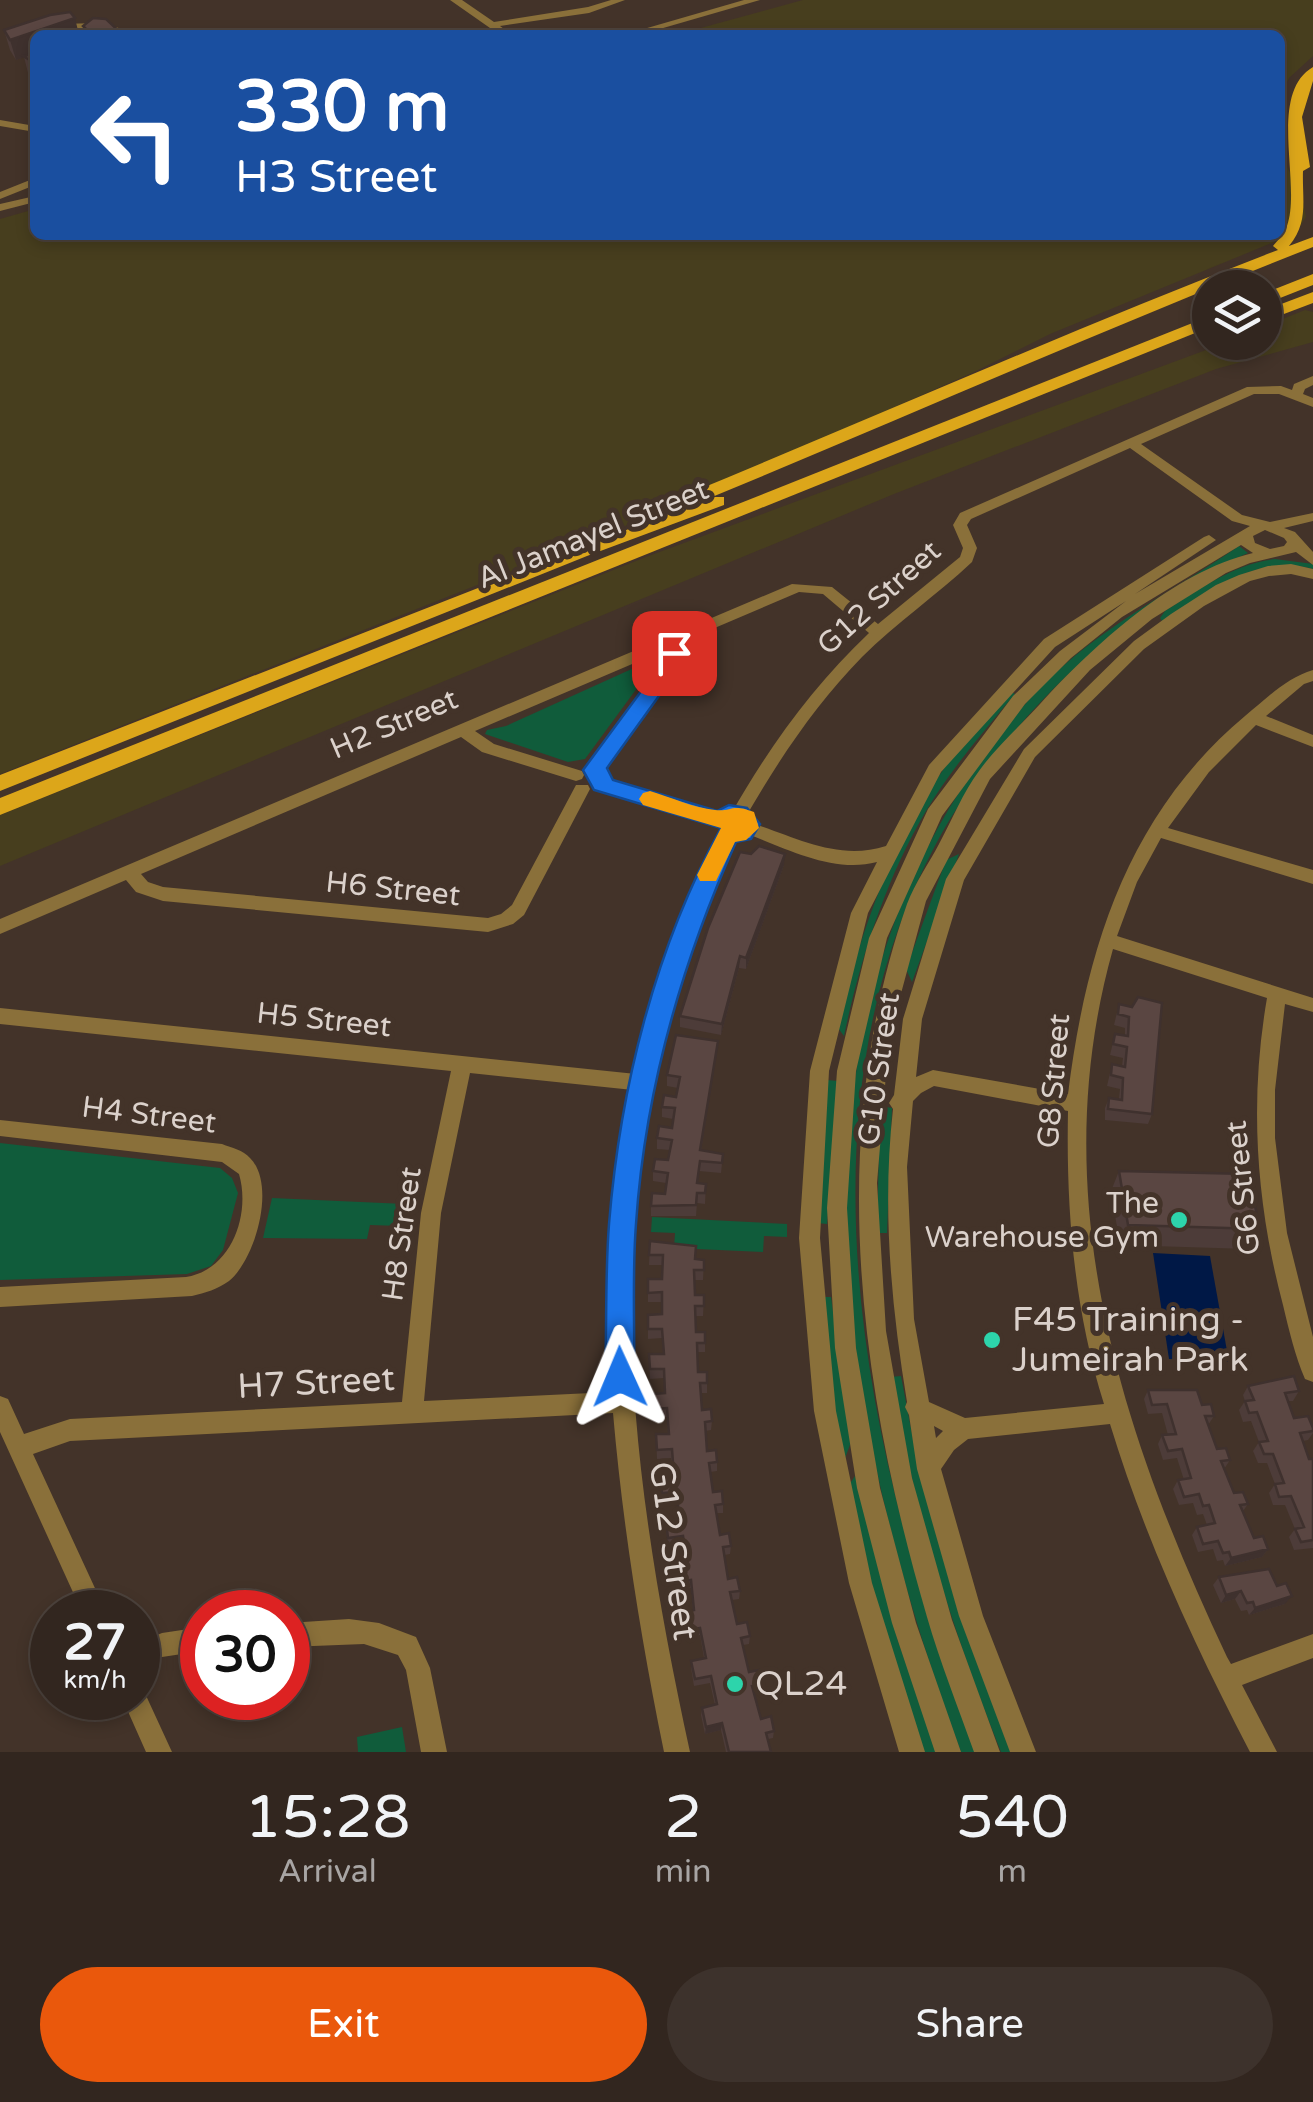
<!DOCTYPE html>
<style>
body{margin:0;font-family:"Varela Round",sans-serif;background:#3d322c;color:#f1f3f6;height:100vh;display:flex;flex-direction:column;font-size:38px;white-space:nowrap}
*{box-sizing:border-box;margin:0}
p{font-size:32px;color:#a8a5a4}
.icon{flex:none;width:55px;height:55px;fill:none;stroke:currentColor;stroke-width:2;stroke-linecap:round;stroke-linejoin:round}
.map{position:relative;height:1752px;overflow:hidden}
.panel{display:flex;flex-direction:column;background:#32261f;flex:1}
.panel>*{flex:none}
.hud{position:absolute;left:30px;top:30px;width:1255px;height:210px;border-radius:15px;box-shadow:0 5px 15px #0003,0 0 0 2px #4d433d;background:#1a4fa0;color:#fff;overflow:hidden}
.controls{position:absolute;left:1192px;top:270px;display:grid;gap:20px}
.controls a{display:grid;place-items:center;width:90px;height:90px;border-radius:50%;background:#32261f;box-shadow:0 5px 15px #0003,0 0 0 2px #4d433d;font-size:50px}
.speed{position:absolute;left:30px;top:1590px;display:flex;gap:20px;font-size:50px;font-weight:700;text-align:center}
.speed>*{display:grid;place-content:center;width:130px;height:130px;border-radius:50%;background:#32261f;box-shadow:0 5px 15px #0003,0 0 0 2px #4d433d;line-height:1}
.speed small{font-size:25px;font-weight:400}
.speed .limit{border:15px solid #d22;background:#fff;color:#111}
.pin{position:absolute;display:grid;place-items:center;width:85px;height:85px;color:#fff;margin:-42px;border-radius:20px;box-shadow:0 5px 15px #0006}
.me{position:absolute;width:110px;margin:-55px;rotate:359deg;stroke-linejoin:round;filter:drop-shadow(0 0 8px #0008)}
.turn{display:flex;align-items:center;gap:35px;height:210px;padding:0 40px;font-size:45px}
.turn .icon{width:130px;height:130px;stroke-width:2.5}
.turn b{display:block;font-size:70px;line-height:85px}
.eta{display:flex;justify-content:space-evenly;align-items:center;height:170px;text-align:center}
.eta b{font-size:60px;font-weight:600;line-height:70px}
.button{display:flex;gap:20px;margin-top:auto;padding:20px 40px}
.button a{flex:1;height:115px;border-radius:60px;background:#ea580c;color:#fff;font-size:40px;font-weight:600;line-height:115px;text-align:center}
.button a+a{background:#3d322c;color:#f1f3f6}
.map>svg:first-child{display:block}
.green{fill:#105c3b}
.sand{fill:#473e1e}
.water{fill:#001846}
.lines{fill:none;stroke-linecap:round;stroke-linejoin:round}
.minor{fill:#8a703a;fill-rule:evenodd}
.major{fill:#dca61a;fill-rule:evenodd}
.wall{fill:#4d3c39}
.shaded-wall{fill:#3f312e}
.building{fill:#5a4642;stroke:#3f312e;stroke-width:2.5}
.route{fill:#1a73e8;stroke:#114b97;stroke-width:2.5}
.slow{fill:#f59e0b}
.poi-dot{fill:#2dd4ab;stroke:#433329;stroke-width:4}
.labels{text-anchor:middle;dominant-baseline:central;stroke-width:10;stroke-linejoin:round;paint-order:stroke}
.street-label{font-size:30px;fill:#dbd1cb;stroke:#433329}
.poi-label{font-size:30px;fill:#dbd1cb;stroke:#433329;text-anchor:end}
.near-poi-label{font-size:35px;fill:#dbd1cb;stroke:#433329;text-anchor:start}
.near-street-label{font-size:35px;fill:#dbd1cb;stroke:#433329}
</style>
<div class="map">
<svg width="1313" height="1752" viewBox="0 0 1313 1752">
<rect width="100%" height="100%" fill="#433329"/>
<!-- green -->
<g class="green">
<path d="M1239 546 1248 553C1156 592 1068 664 1006 742 981 774 956 806 937 842 787 1120 870 1474 977 1752H961C833 1407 761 1004 1027 702 1086 634 1166 596 1239 546Z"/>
<path d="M1275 559 1313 564V569C1254 554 1209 592 1162 621L1160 618 1165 611C1200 589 1233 564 1275 559Z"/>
<path d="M656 658 660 661 658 669H651L585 759 568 762 485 734 487 730 506 726Z"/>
<path d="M1011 692 1015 694C984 731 951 769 926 811 886 878 860 960 844 1036L838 1028C859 935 890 846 945 767 964 740 989 717 1011 692Z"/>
<path d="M959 854 912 982 906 969 946 860Z"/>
<path d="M827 1080 838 1081 827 1224 817 1223Z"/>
<path d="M880 1106 892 1108 887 1233H877Z"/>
<path d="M0 1143 220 1168 232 1178 238 1193 223 1250 211 1266 187 1274 0 1280Z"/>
<path d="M272 1198 405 1204 401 1226 370 1225 367 1239 263 1238Z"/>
<path d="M652 1217 787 1224V1237L764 1236 763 1252 674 1248 675 1233 651 1232Z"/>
<path d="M819 1297H831L851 1442 844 1461 833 1409Z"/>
<path d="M901 1376 917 1460 1014 1752H1001C952 1630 914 1506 890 1377Z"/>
<path d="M855 1476 898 1641 938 1752H923L885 1641 849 1485Z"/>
<path d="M402 1727 406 1752H358L357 1737Z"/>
</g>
<!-- sand -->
<g class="sand">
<path d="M803 0H1313V56L1289 78 1280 98V35H675Z"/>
<path d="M1280 152 1302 197 1306 217 1296 233 1050 334 974 372 616 530 0 774V219L35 209V235H1280Z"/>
<path d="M1305 310 1313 312V342L1216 369 894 494 0 866V815L646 557 1225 343 1265 342V326Z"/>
</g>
<!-- water -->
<path class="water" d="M1153 1253 1210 1256 1229 1362 1169 1359Z"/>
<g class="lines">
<!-- minor -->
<g class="minor">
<path d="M450 0H462L494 22 588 7 611 0H625L589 13 500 26 512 35H500Z"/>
<path d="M744 0H760L639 35H623Z"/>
<path d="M104 23 139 35H123L103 29 55 30 50 27 55 24Z"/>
<path d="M0 120 35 126V132L0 126Z"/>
<path d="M35 178V185L0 199V192Z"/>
<path d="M35 196V202L0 211V204Z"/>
<path d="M1313 376V385L1305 389 1303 394 1313 398V407L1279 394H1254L1141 444 1242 515 1270 522 1313 513V521L1284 528 1295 532 1313 552V565L1296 552 1250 563 1226 573 1152 619 1090 670 990 779 926 901 889 1038 877 1183 886 1331 912 1478 952 1620 1000 1752H974C958 1707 940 1662 927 1617 859 1384 825 1138 907 904 915 883 929 863 939 844 952 820 963 792 979 771 996 747 1020 726 1040 704 1094 645 1173 572 1253 553L1241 545 1122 617 1071 658 1025 704 942 816 887 938 856 1071 847 1208 856 1348 880 1488 916 1623 961 1752H935L892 1623 857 1488 835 1348 827 1208 837 1071 869 938 928 809 1013 696 1060 651 1126 601 1055 647 941 772 868 913 829 1071 820 1238 836 1411 872 1583 925 1752H899L849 1583 814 1411 799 1238 810 1071 851 913 877 862C832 874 784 847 742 832L739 828 748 822C794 836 837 862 886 846L929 765 1044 639 1204 537 1209 535 1216 540 1135 594 1250 526 1232 521 1130 448 971 519 967 525 977 548 972 562C937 595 896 623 862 657 815 705 778 761 745 818H733L731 814C769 747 813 686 869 633L823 594 799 592 677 644 682 653 680 664 600 774 594 776 586 770 664 663 665 650 475 731 494 744 582 771 584 775 582 779 576 781 482 752 461 737 141 874 148 882 163 887 488 918 501 914 512 905 576 785H588L590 789 524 915 513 924 488 932 163 901 136 892 126 880 0 934V919L792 584 832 587 878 624 960 557 963 548 953 525 960 513 1247 387 1281 386 1292 390 1294 384ZM1265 530 1284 538 1287 542 1284 546 1270 549 1255 543 1253 536Z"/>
<path d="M1291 564 1313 569V579L1291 574 1269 576 1250 581 1204 606 1144 649 1035 757 964 880 922 1019 916 1077 933 1070 1068 1094C1086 949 1128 814 1245 716 1266 699 1286 678 1313 670V681L1304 684 1266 716 1313 735V747L1256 725 1209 772 1168 828 1313 870V884L1161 838 1137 882 1117 936 1313 998V1012L1285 1004 1275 1090V1138L1287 1233 1313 1337V1382L1305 1379C1295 1356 1289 1330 1283 1305 1256 1203 1249 1102 1267 998L1113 949C1043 1198 1121 1432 1227 1657L1231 1664 1313 1634V1658L1242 1685 1277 1752H1250C1195 1646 1145 1539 1110 1424L968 1439 954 1450 941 1469 983 1616 1036 1752H1010L959 1616 917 1469 909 1415 905 1407 907 1402C891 1305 882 1207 893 1109L889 1103 894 1095 903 1019 946 879 1024 749 1134 641 1171 614 1216 585 1239 575 1268 566ZM934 1086 1068 1111C1066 1210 1074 1309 1104 1404L965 1418 929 1402 914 1319 907 1167 913 1101 921 1093ZM934 1426 943 1431 936 1438Z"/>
<path d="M601 778 726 816 729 820 720 826 595 788 593 784Z"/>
<path d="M728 828 737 834C706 908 677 977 658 1055 603 1284 641 1526 690 1752H664C641 1639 623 1528 613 1413L70 1441 33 1454 106 1612H82L0 1432V1396L8 1399 24 1434 70 1419 402 1402 421 1213 451 1071 0 1024V1008L636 1074 672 945 719 834ZM470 1073 633 1090 619 1171 610 1286 612 1392 424 1401 441 1213Z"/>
<path d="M0 1120 222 1144C232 1148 243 1150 250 1158 277 1185 255 1260 229 1281 218 1289 205 1293 192 1296L0 1307V1287L186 1277C231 1270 251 1215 239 1174L222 1162 0 1136Z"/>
<path d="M349 1619 379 1623 416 1637 430 1668 447 1752H421L406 1670 398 1655 364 1644 288 1647V1623Z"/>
<path d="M202 1627V1651L162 1657 138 1667V1643L162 1633Z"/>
<path d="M138 1687 143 1689 172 1752H146L122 1698H138Z"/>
</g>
<!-- major -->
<g class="major">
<path d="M1313 67V81L1302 117 1310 167 1303 171C1302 200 1309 222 1289 246L1313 237V247C1111 326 913 414 712 497H724V505L587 556 0 791V775L698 502 690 501V493C886 412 1080 326 1278 250L1273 246C1278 240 1284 234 1287 226 1302 184 1267 94 1313 67Z"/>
<path d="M1313 274V285L1265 304V293Z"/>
<path d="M1313 292V303L1265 321V310Z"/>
<path d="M1210 316V327L0 815V798Z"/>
</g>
</g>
<!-- wall -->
<g class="wall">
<path d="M4 30 35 35V80L29 77 24 57 16 60 10 50Z"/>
<path d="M784 865 746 969 739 968 721 1035 680 1027V1016Z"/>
<path d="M1119 1004 1132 1007 1152 1114 1148 1124 1105 1120V1108L1109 1098 1119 1099 1120 1089 1107 1086 1112 1064 1122 1066 1123 1058 1110 1055 1115 1034 1125 1036V1028L1114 1025Z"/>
<path d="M717 1052 701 1151 723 1154 721 1173 699 1171 698 1183 706 1184 705 1204 697 1203 696 1216H651V1206L665 1194 666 1183 653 1181V1171L668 1160 670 1150 657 1149V1138L672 1128 673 1119 662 1117V1107L676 1097 678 1088 667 1086V1075Z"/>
<path d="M1119 1171 1260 1229 1249 1249 1120 1245 1111 1191Z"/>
<path d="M650 1241 695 1259 704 1260 703 1280H694L695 1295H704L703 1316H695L696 1332H705V1352H697L698 1372H707V1393H700L702 1410 712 1421 711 1430 705 1431 707 1451 717 1462V1471L710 1472 713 1492 723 1504V1513H716L720 1535 731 1546 730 1554 724 1555 728 1579 740 1591 739 1599 732 1600 737 1624 750 1636 749 1644 743 1645 749 1672 762 1685 761 1692 754 1693 761 1719 774 1731 773 1738 768 1739 771 1752H726L721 1730 705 1734 701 1715 702 1708 715 1705 710 1683 694 1686 691 1668V1661L704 1658 700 1635 684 1638 680 1621 681 1613 693 1611 691 1588 675 1590 673 1565 686 1563 683 1544 668 1546 666 1529V1521L678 1519 677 1500 662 1502 660 1477 673 1476 671 1458 657 1459 656 1434H668L667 1417 653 1418 652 1394 664 1393V1378L650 1379 649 1354H663L662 1338 648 1339V1315L662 1314V1302H648V1279H662L663 1265H649Z"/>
<path d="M1248 1386 1299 1391 1293 1401H1288L1294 1418 1313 1428V1433L1308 1440 1303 1441 1309 1459H1313V1548L1294 1550 1289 1537 1295 1529 1285 1505H1273L1269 1493 1275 1484 1267 1463H1258L1253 1451 1259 1442 1251 1421 1243 1422 1239 1410 1245 1401 1243 1395Z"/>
<path d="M1148 1390 1202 1405 1214 1416 1208 1425 1217 1449 1230 1460 1224 1469 1234 1493 1248 1504 1243 1511 1254 1538 1268 1549 1262 1557 1225 1566 1223 1560 1217 1561 1213 1549 1198 1552 1192 1535 1197 1527 1207 1525 1203 1514 1197 1515 1193 1503 1179 1505 1173 1489 1178 1480H1184L1177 1458 1163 1460 1158 1444 1162 1435H1168L1162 1413 1148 1414 1144 1399Z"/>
<path d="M1219 1577 1285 1604 1249 1615 1247 1610 1241 1611 1235 1599 1221 1603 1213 1585Z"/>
</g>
<!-- shaded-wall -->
<g class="shaded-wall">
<path d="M75 18 79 35H35V54L16 60 10 40Z"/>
<path d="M785 854 784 865 746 969V958Z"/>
<path d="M740 956 739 968 721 1035 722 1024Z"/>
<path d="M718 1041 717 1052 699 1161 700 1150Z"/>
<path d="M1268 1549 1262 1557 1225 1566 1231 1558Z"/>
<path d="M1241 1591 1235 1599 1221 1603 1226 1595Z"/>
<path d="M1292 1596 1285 1604 1249 1615 1255 1608Z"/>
<path d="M722 1723 721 1730 705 1734 706 1727Z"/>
</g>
<!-- building -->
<g class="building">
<path d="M70 12 75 18 10 40 4 30 50 15Z"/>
<path d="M93 18 106 19 123 35H92L83 26Z"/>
<path d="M35 54V63L23 56Z"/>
<path d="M759 846 785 854 746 958 740 956 722 1024 680 1016 708 928 740 852 751 854Z"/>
<path d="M1138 997 1162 1003 1152 1114 1108 1109 1109 1098 1122 1100 1123 1078 1111 1075 1112 1064 1125 1067 1127 1047 1113 1044 1115 1034 1128 1036 1129 1017 1118 1014 1119 1004 1132 1007Z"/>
<path d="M676 1035 718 1041 700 1150 723 1154 722 1163 700 1161 697 1183 706 1184 705 1193H697L696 1205 651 1206 652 1193 665 1194 668 1173 653 1171 655 1159 668 1160 672 1140 657 1138 659 1126 672 1128 675 1108 662 1107 664 1095 676 1097 680 1077 667 1075Z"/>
<path d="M1119 1171 1248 1174 1260 1229 1128 1225Z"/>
<path d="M650 1241 696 1246 695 1259 704 1260V1270H694L695 1295H704V1306H695L696 1332H705V1343H697L698 1372H707V1383H700L702 1410 711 1409 712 1421 705 1422 707 1451 716 1450 717 1462 709 1463 713 1492 722 1491 723 1504 715 1505 720 1535 729 1533 731 1546 723 1547 728 1579 737 1577 740 1591 730 1592 737 1624 747 1622 750 1636 741 1638 749 1672 759 1670 762 1685 752 1686 761 1719 771 1716 774 1731 766 1733 771 1752H729L722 1723 706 1727 702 1708 717 1704 711 1676 695 1679 691 1661 706 1658 700 1628 684 1631 681 1613 694 1610 691 1580 675 1582 673 1565 687 1563 683 1536 668 1538 666 1521 679 1519 677 1492 662 1493 660 1477 674 1476 672 1449 657 1450 656 1434H669L667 1408 653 1409 652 1394 665 1393 664 1369H650L649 1354H664L662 1329H648V1315L662 1314V1292L648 1293V1279H662L663 1255H649Z"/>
<path d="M1294 1376 1299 1391 1285 1393 1294 1418 1308 1416 1313 1428V1431L1300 1433 1309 1459H1313V1540L1301 1542 1295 1529 1304 1527 1291 1496 1279 1497 1275 1484 1284 1483 1273 1454H1264L1259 1442 1268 1441 1257 1412 1249 1413 1245 1401 1254 1400 1248 1386Z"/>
<path d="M1148 1390H1197L1202 1405 1211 1404 1214 1416H1205L1217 1449 1226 1448 1230 1460 1221 1461 1234 1493 1243 1492 1248 1504 1240 1505 1254 1538 1263 1536 1268 1549 1231 1558 1229 1552 1223 1553 1218 1541 1203 1544 1197 1527 1215 1523 1209 1505 1203 1506 1199 1494 1184 1497 1178 1480 1191 1478 1182 1449 1168 1451 1162 1435 1176 1434 1167 1404 1152 1405Z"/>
<path d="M1269 1569 1277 1586 1286 1583 1292 1596 1255 1608 1253 1602 1247 1603 1241 1591 1226 1595 1219 1577Z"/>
</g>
<!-- route -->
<path class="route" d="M674 646 685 653 682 664 607 768 613 780 717 811 729 805 747 808 760 824 751 839 736 842C681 964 645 1090 636 1224 632 1274 635 1326 634 1377L630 1386 620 1390 610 1386 605 1377C607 1326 605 1274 609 1224 620 1088 655 948 721 828L594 790 583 770 662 663 667 648Z"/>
<!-- slow -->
<path class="slow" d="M650 791C670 797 694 808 715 810 732 812 731 803 754 812L759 828 746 840 735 842 716 881H700L697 875 721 828 643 805 639 799 643 793Z"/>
<!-- markers -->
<g class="poi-dot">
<circle cx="1179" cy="1220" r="10"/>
<circle cx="992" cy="1340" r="10"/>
<circle cx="735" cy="1684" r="10"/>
</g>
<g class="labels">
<!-- street labels -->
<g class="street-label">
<text transform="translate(593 534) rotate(-22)">Al Jamayel Street</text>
<text transform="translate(879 598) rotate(-42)">G12 Street</text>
<text transform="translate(394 724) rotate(-23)">H2 Street</text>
<text transform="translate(393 889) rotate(6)">H6 Street</text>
<text transform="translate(324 1020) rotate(6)">H5 Street</text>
<text transform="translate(879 1069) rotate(-82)">G10 Street</text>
<text transform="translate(1054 1081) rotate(-85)">G8 Street</text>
<text transform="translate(149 1115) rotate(7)">H4 Street</text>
<text transform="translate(1243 1188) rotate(-96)">G6 Street</text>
<text transform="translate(402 1234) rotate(-82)">H8 Street</text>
</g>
<!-- poi labels -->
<g class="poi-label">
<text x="1159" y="1203">The<tspan x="1159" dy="34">Warehouse Gym</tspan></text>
</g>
<!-- near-poi labels -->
<g class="near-poi-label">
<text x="1012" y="1320">F45 Training -<tspan x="1012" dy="40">Jumeirah Park</tspan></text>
<text x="755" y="1684">QL24</text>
</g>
<!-- near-street labels -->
<g class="near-street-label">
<text transform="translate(316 1383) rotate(-3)">H7 Street</text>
<text transform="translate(673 1551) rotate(82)">G12 Street</text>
</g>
</g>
</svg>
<div class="controls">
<a><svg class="icon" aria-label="layers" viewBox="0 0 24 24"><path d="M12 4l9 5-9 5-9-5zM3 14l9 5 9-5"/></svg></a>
</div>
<div class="speed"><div>27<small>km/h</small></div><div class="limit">30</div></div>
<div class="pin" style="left:674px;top:653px;background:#d93025"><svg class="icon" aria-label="arrive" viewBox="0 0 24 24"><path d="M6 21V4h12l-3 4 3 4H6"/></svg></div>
<svg class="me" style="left:620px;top:1377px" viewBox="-20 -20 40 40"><path d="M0-17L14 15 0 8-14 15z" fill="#1a73e8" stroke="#fff" stroke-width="4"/></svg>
<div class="hud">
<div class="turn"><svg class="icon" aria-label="left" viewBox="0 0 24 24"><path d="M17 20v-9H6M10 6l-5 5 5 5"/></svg><div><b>330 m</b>H3 Street</div></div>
</div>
</div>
<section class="panel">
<div class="eta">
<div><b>15:28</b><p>Arrival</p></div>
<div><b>2</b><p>min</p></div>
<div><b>540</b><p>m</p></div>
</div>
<div class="button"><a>Exit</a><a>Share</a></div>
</section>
